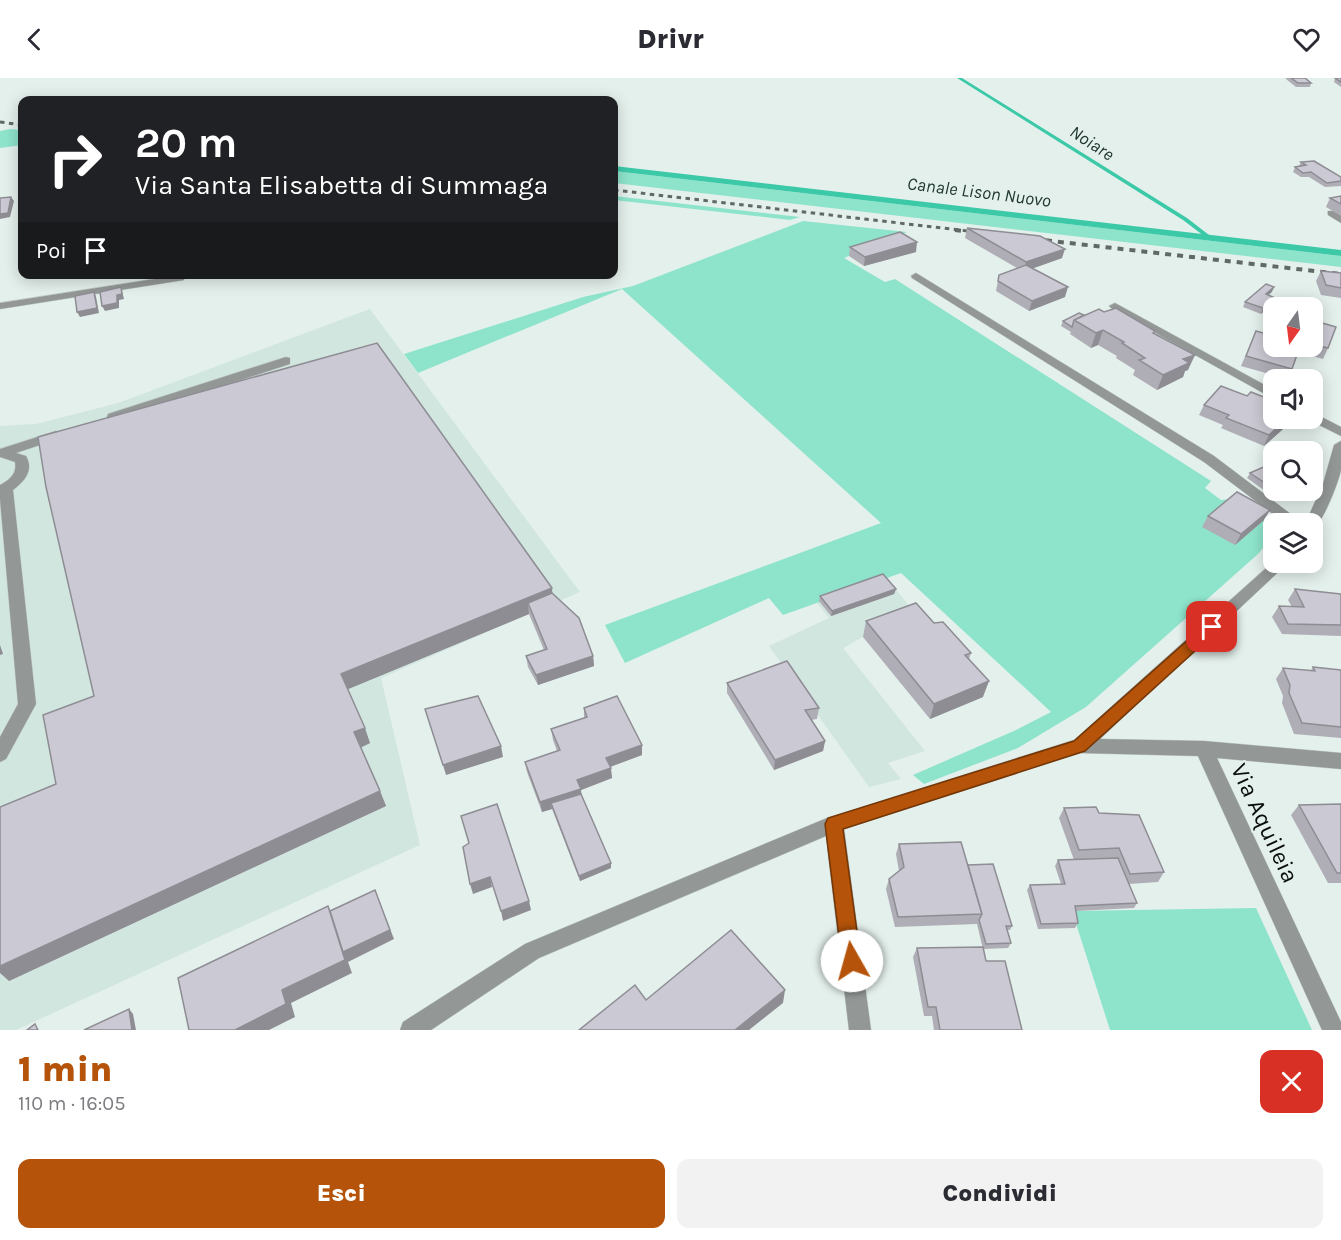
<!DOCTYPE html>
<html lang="it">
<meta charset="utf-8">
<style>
body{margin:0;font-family:Karla,sans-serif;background:#f2f2f3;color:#2b2b33;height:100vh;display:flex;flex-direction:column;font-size:22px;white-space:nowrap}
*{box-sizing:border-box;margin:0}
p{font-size:20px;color:#7c7c81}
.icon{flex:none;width:33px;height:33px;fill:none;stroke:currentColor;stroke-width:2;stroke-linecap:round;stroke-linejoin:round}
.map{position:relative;height:952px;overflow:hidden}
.details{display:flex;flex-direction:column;background:#fff;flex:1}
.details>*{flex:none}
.hud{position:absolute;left:18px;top:18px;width:600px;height:183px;border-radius:12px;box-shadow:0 3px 15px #0003;background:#202124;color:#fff;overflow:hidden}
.needle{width:39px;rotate:194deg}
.fabs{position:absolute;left:1263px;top:219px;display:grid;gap:12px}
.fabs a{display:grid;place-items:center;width:60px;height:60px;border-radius:12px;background:#fff;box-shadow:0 3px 15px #0003;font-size:30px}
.pin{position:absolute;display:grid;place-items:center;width:51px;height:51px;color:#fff;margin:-26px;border-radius:12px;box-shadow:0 3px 9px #0006}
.me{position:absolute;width:66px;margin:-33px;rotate:353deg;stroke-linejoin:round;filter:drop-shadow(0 0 4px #0008)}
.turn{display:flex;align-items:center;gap:21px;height:126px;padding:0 18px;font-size:27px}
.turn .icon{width:78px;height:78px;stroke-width:2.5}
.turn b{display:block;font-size:42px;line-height:51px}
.then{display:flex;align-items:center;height:57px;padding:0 18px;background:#0003;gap:12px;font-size:22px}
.round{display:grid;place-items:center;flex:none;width:63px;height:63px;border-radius:12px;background:#f2f2f3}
.overview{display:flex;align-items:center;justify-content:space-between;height:102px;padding:0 18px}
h1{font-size:36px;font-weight:800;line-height:45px;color:#b45309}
.button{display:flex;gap:12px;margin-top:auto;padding:12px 18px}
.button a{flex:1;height:69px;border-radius:12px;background:#b45309;color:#fff;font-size:24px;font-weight:800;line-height:69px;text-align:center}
.button a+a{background:#f2f2f3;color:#2b2b33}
header{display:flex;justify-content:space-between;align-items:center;height:78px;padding:0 18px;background:#fff;font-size:27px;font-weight:800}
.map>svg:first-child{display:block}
.built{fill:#d1e6df}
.green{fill:#8ee4cb}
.water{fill:#3cc9a8}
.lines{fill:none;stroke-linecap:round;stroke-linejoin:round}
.stream{fill:#3cc9a8;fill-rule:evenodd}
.minor-casing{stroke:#c1ccc8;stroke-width:1}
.minor{fill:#939897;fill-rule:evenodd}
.rail-far1{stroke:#616966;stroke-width:3;stroke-dasharray:4.5 4.5;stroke-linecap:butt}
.rail{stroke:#616966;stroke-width:4;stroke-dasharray:6 6;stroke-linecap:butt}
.wall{fill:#afadb5}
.shaded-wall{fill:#8e8d94}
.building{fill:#cbc9d3;stroke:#8e8d94;stroke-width:1.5}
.route{fill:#b45309;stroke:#753606;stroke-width:1.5}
.labels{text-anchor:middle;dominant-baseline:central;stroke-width:4.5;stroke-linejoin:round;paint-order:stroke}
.far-water-label{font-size:18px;font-style:italic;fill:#203730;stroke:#e4f0ec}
.near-street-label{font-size:24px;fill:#090d0c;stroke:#e4f0ec}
</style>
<header><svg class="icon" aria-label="back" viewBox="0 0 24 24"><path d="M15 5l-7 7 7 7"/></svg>Drivr<svg class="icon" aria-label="heart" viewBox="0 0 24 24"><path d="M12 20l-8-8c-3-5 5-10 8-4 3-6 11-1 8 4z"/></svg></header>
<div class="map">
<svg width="1341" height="952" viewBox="0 0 1341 952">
<rect width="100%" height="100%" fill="#e4f0ec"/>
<!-- built -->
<g class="built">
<path d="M370 231 580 514 381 600 420 767 16 952H0V348L36 346 118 325Z"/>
<path d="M887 500 917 538 863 559 843 570 925 673 888 685 901 701 869 709 769 568 829 540 817 525 819 523Z"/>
</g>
<!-- green -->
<g class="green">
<path d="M10 51 22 52V67L0 70V53Z"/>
<path d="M614 93 1341 178V189L614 105Z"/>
<path d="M614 118 800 139 790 142 614 122Z"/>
<path d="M803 143 907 154 844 180 885 204 895 201 1211 403 1205 410 1221 422 1242 420 1273 446V458L1258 476 1086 629 1018 670 924 706 913 697 1016 652 1051 634 901 495 783 537 769 520 625 585 605 547 881 445 622 211 418 295 404 276 583 219 633 208Z"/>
<path d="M1256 830 1312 952H1110L1072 833Z"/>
</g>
<!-- water -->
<path class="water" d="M614 88 1341 172V178L614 93Z"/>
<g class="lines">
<!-- stream -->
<path class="stream" d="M957 0H962L1187 140 1209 157 1204 158 1183 142Z"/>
<!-- minor casing -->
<g class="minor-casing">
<g id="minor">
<path d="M1328 133H1334L1341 137V145L1328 137Z"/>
<path d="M916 195 1214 378 1304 446H1286L1204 384 912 200 911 198Z"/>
<path d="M180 197 184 198V202L0 231V225Z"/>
<path d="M1115 225 1274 312V321L1111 230 1109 228Z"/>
<path d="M286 279 290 280V286L118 342 113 343 107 339 108 336Z"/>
<path d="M1312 334 1341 349V358L1307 341 1312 340Z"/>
<path d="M56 353 61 354 63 357 61 360 16 375 26 378C34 392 25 403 13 412L36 626 6 681 0 684V659L18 626 0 421V407C10 401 17 396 15 384L0 379V371Z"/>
<path d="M1341 363C1341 372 1341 383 1341 392 1339 403 1322 448 1312 451V446H1305L1323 406 1334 367Z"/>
<path d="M1274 483 1289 484 1100 661 1204 663 1341 675V691L1217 680 1341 944V952H1322L1198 678 1080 675 844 751 871 952H849L826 758 539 880 431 952H400L403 944 525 866 827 740 1074 662Z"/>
</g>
</g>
<!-- minor -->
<use href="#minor" class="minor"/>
<!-- rail-far1 -->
<g class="rail-far1">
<path d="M0 44 22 47"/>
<path d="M614 112 968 153"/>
</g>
<!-- rail -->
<g class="rail">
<path d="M955 152 983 155"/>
<path d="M1034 161 1341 196"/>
</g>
</g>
<!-- wall -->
<g class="wall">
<path d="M1286 0H1305L1311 5 1310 9H1296L1286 1Z"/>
<path d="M1335 0H1341V9L1334 4Z"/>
<path d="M1301 84 1341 99V108L1325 109 1309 99H1301L1293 94 1295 89 1299 88Z"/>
<path d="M1341 118V138L1326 129 1330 120Z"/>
<path d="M967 150 1062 180 1033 190 1065 219 1029 233 996 213 999 197 1017 190 965 160Z"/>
<path d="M850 169 916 174 864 188 849 178Z"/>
<path d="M1321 193 1341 195V220L1321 217 1316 203Z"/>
<path d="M1272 214 1268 217 1273 225 1261 236 1243 229 1245 224Z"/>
<path d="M1104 234 1154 255 1188 292 1185 293 1183 299 1157 312 1133 297 1135 292 1116 280 1117 278 1098 267 1091 270 1070 256 1071 254 1061 248 1063 243 1084 237Z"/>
<path d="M1312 242 1328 270 1323 281 1298 274 1292 291 1287 301 1241 288 1256 253 1274 268H1312Z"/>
<path d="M1204 327 1292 343 1264 368 1221 350 1223 347 1199 337Z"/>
<path d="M1274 391V412L1268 415 1247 400 1250 395Z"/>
<path d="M1208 438 1264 442 1235 467 1202 449Z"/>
<path d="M552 510V515L593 578 594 588 538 607 528 589 526 578 544 572 529 536 348 611 370 665 361 669 380 713 386 728 9 903 56 706Z"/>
<path d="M896 511 894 516 831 538 819 523 820 518Z"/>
<path d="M1295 511 1341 516V558L1282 556 1272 539 1279 528 1292 529 1288 522Z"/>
<path d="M866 543 934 545 971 575 969 581 983 619 930 641 863 559Z"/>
<path d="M1313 589 1341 592V660L1294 656 1282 625 1283 618 1276 601 1283 590 1311 592Z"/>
<path d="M727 605 819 630 817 641 811 642 825 663 823 673 774 692 727 615Z"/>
<path d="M584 630 642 667V677L610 689 612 700 581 712V716L611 785V790L580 803 552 731 542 734 527 694 525 684 557 673 553 662 551 651 584 640Z"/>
<path d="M1341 726V805H1328L1291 737 1299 727Z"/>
<path d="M1064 730 1099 735 1164 794 1158 804 1129 806 1137 825 1134 830 1076 833 1078 845 1075 850 1038 851 1027 812 1030 807 1061 806 1055 788 1058 782H1074L1059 740Z"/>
<path d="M899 766 968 787 1012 848 1010 852H1007L1011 865 1008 870 983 871 977 846 895 849 886 811 889 801 899 793 896 776Z"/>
<path d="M917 870 986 883 1022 952H934L932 938H924L913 879Z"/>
</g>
<!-- shaded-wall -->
<g class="shaded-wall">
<path d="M11 119 14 123 10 139 0 141V136Z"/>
<path d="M917 164 916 174 864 188 865 179Z"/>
<path d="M1065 171 1062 180 1023 194 1026 184Z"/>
<path d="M121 209 124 221 119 222V230L105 233 102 228 117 217Z"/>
<path d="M1068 209 1065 219 1029 233 1032 223Z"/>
<path d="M1274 209 1272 214 1263 221 1266 216Z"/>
<path d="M94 214 96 219 99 235 80 239 77 234Z"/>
<path d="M1275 220 1273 225 1261 236 1263 230Z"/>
<path d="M1103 252 1098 267 1091 270 1096 255Z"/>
<path d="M1195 277 1188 292 1185 293 1183 299 1157 312 1163 297 1183 281Z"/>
<path d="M1288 340H1293L1292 343 1264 368 1269 357Z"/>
<path d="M1274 408V412L1268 415 1271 409Z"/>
<path d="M1270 432 1264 442 1235 467 1241 456Z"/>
<path d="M552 510 553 526 528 525 529 536 346 612 341 596Z"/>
<path d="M896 511 894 516 831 538 832 533Z"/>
<path d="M0 567 3 576 0 577Z"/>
<path d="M593 578 594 588 538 607 536 597Z"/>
<path d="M989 603 983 619 930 641 934 626Z"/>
<path d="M365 650 370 665 360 670 354 654Z"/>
<path d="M825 663 823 673 774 692 775 682Z"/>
<path d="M642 667V677L607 690 606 680Z"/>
<path d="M501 668 503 679 446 697 443 687Z"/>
<path d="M611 690 612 700 581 712 582 721 551 725 552 731 542 734 540 724 577 702Z"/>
<path d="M380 713 386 728 9 903 0 895V888Z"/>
<path d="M611 785V790L580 803 579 798Z"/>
<path d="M490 799 492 809 473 816 470 806Z"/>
<path d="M375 812 394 861 348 884 352 895 291 925 295 939 269 952H235L282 912 328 828 335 842Z"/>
<path d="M529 823 531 832 503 843 501 833Z"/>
<path d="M785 912 783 925 749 952H735Z"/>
<path d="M129 931 133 936 136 952H132Z"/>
</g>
<!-- building -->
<g class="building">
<path d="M1291 0H1305L1311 5H1298Z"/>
<path d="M1335 0H1341V4Z"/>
<path d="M1314 83 1341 99V103L1327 105 1311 94 1303 95 1295 89 1306 87 1301 84Z"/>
<path d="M1341 118V126L1330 120Z"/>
<path d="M11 119 8 135 0 136V120Z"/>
<path d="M967 150 1040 158 1065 171 1026 184Z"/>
<path d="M900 154 917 164 865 179 850 169Z"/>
<path d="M1026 187 1068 209 1032 223 998 203 999 197Z"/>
<path d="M1321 193 1341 195V210L1326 207Z"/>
<path d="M1266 206 1274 209 1266 216 1275 220 1263 230 1245 224Z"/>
<path d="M121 209 122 216 117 217V225L102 228 100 214Z"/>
<path d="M94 214 97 230 77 234 75 218Z"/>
<path d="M1116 230 1155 253 1153 255 1195 277 1183 281 1189 285 1163 297 1139 282 1145 280 1122 265 1124 264 1103 252 1096 255 1074 242 1099 231 1104 234Z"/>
<path d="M1079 235 1084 237 1074 242 1072 249 1063 243Z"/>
<path d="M1312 242 1336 249 1328 270 1312 266Z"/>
<path d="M1256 253 1274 258V268H1300L1292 291 1246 278Z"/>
<path d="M377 265 552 510 341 596 365 650 354 654 380 713 0 888V729L56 706 43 637 94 618 46 409 38 359Z"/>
<path d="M1221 308 1247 318 1251 314 1274 323V340H1288L1269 357 1226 340 1229 337 1204 327Z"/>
<path d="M1268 387 1274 391V408L1271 409 1250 395Z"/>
<path d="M1237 414 1270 432 1241 456 1208 438Z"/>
<path d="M883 496 896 511 832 533 820 518Z"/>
<path d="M1295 511 1341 516V547L1288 546 1279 528 1304 529Z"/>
<path d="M552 515 579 540 593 578 536 597 526 578 547 571 528 525Z"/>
<path d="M916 525 934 545 943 544 971 575 965 577 989 603 934 626 866 543Z"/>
<path d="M787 583 819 630 805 632 825 663 775 682 727 605Z"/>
<path d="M1313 589 1341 592V649L1302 645 1289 615 1290 607 1283 590 1315 593Z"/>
<path d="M478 618 501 668 443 687 425 631Z"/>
<path d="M617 618 642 667 606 680 611 690 577 702 581 711 540 724 525 684 560 672 551 651 587 639 584 630Z"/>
<path d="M581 716 611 785 579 798 551 725Z"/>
<path d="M497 726 529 823 501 833 490 799 470 806 463 769 469 765 461 738Z"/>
<path d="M1341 726V795H1337L1299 727Z"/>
<path d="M1096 729 1099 735 1139 737 1164 794 1130 796 1119 770 1079 772 1064 730Z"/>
<path d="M961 764 982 836 898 839 889 801 904 789 899 766Z"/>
<path d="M1118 780 1137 825 1075 828 1078 845 1041 846 1030 807 1065 806 1058 782Z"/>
<path d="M993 786 1012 848H1006L1011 865 986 866 979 842 982 836 968 787Z"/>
<path d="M375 812 390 852 343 874 330 833Z"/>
<path d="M328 828 345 882 282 912 286 926 235 952H189L178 900Z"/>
<path d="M731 852 785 912 735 952H579L635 907 646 922Z"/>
<path d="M983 869 986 883H1005L1022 952H940L936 929H928L917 870Z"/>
<path d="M129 931 132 952H84Z"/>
<path d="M35 946 38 952H27Z"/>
</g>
<!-- route -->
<path class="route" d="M1212 543 1217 545 1219 549 1217 553 1085 673 843 751 861 883 858 890 852 893 845 890 842 883 825 746 828 740 1074 663 1207 545Z"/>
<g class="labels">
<!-- far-water labels -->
<g class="far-water-label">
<text transform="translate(1092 65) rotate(33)">Noiare</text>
<text transform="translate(979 114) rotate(7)">Canale Lison Nuovo</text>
</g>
<!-- near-street labels -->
<g class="near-street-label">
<text transform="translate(1265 745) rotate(65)">Via Aquileia</text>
</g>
</g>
</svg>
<div class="fabs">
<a><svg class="needle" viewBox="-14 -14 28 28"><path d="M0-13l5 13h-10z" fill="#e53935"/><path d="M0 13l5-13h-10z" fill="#7c7c81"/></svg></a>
<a><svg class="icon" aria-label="sound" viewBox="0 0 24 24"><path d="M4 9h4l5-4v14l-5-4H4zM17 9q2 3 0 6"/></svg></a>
<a><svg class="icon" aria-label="search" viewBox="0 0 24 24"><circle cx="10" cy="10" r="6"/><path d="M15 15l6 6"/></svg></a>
<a><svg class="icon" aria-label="layers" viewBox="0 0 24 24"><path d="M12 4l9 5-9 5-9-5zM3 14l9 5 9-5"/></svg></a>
</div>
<div class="pin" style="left:1212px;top:549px;background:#d93025"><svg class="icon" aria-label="arrive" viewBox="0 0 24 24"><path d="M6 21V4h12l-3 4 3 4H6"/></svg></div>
<svg class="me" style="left:852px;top:883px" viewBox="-20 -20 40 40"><circle r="19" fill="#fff"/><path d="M0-13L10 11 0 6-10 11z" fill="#b45309"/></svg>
<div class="hud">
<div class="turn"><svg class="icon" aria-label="right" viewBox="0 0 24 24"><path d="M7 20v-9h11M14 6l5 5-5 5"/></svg><div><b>20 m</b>Via Santa Elisabetta di Summaga</div></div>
<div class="then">Poi<svg class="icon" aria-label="arrive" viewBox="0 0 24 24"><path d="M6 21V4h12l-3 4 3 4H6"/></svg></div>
</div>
</div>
<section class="details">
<div class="overview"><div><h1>1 min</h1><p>110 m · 16:05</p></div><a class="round" style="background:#d93025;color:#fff"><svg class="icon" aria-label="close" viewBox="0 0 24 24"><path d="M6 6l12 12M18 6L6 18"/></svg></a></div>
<div class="button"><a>Esci</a><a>Condividi</a></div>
</section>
